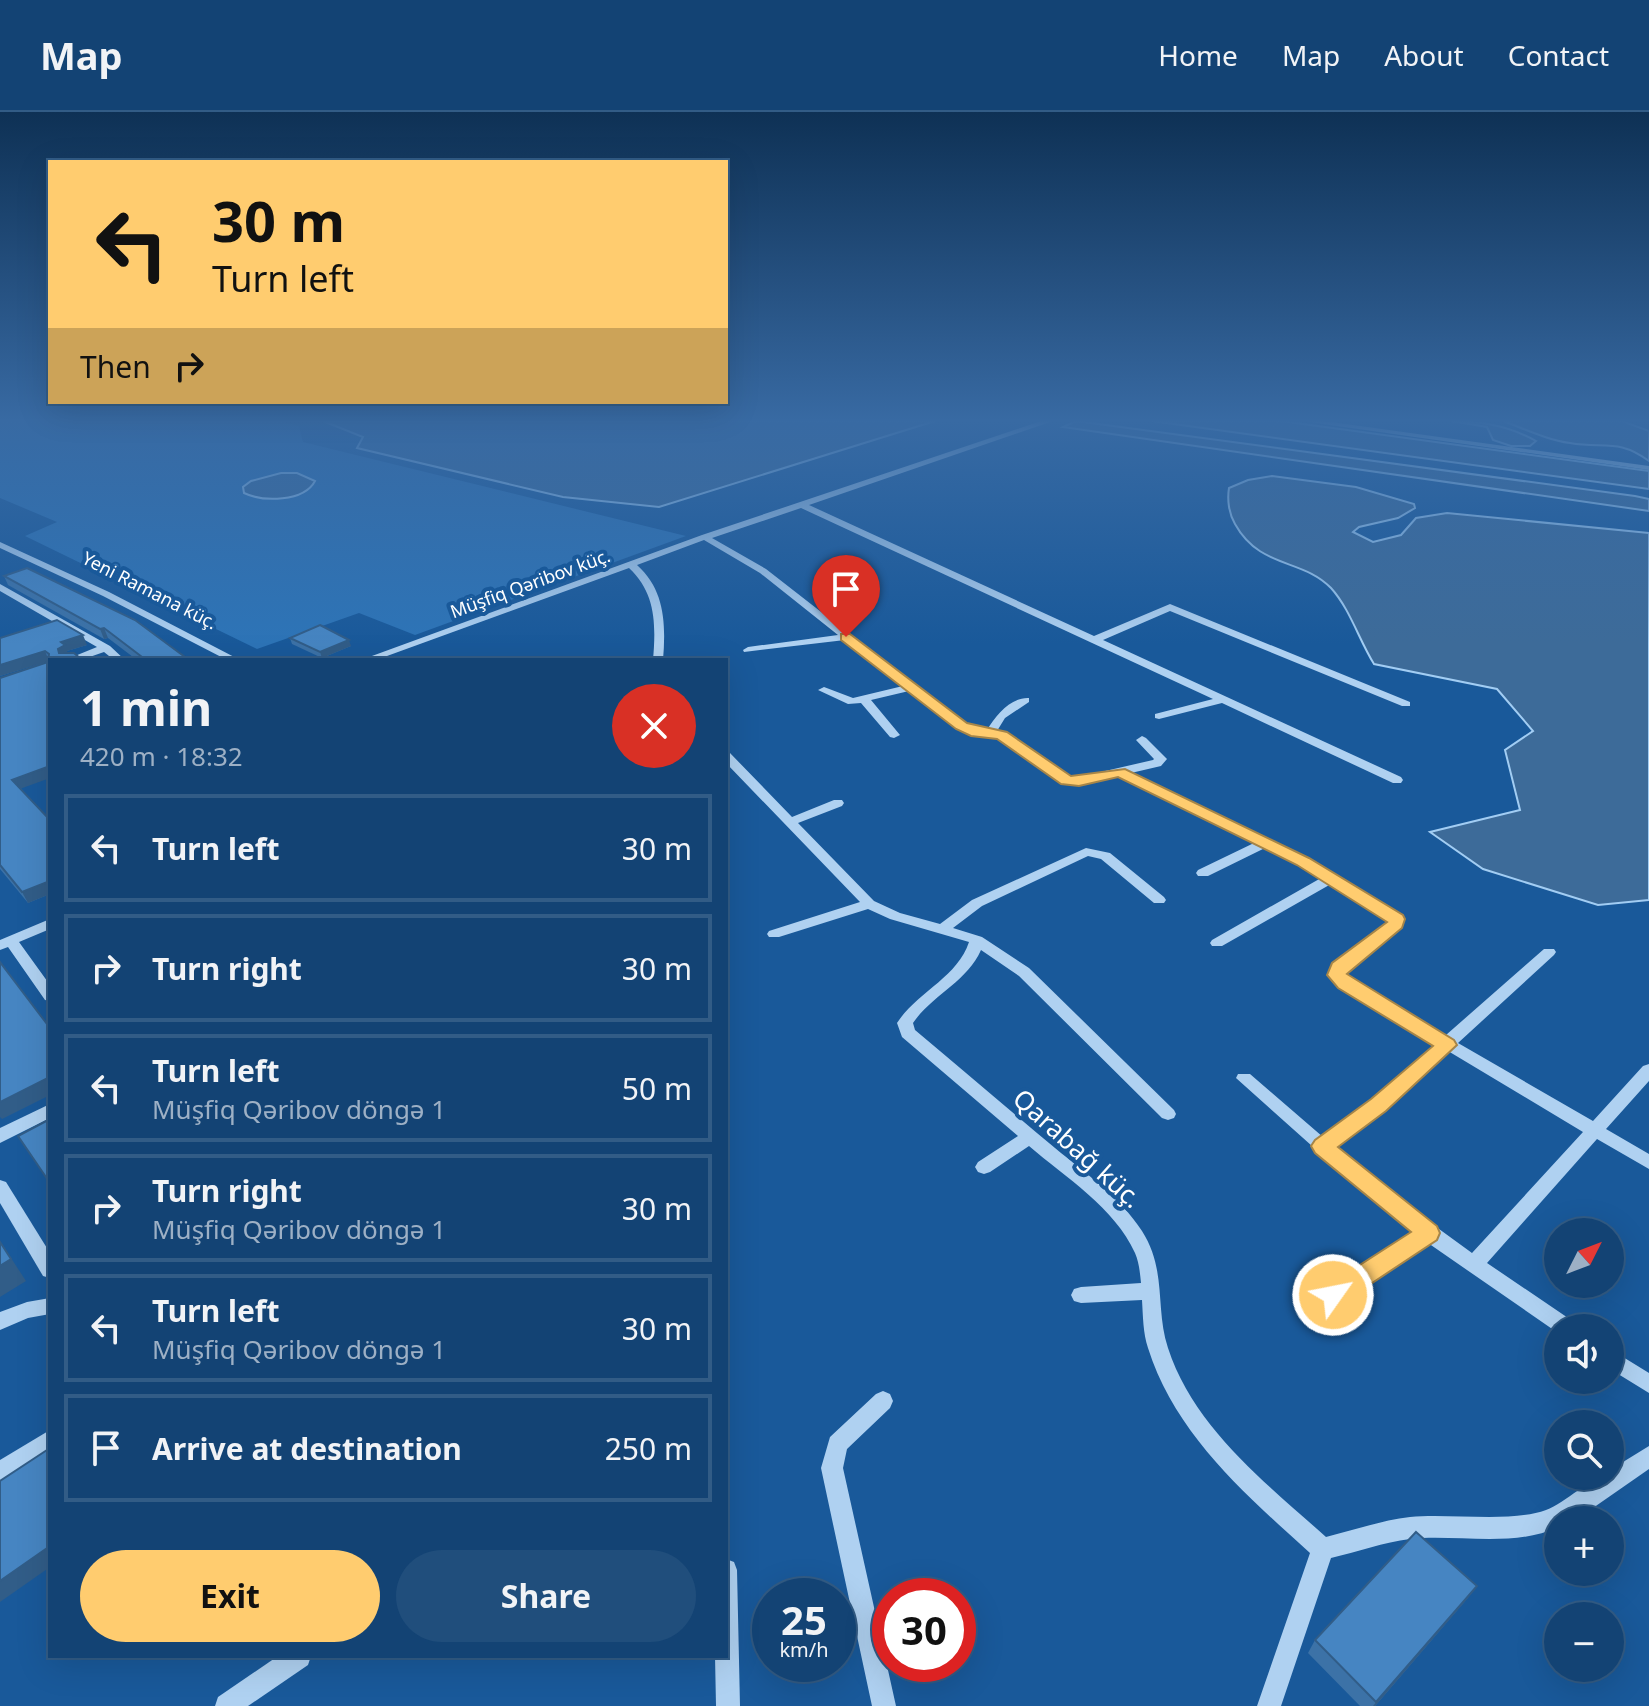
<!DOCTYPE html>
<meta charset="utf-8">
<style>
body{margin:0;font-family:"Noto Sans",sans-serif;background:#204e7c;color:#f1f3f6;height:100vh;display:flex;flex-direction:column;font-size:30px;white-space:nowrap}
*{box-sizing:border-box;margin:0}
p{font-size:26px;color:#9db0c5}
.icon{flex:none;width:44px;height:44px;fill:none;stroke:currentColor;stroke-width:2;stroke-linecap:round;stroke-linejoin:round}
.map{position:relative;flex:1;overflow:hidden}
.panel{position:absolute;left:48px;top:546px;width:680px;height:1000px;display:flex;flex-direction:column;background:#134374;border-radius:0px;box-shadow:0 8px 32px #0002,0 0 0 2px #325c86}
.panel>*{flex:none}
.guide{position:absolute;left:48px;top:48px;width:680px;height:244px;border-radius:0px;box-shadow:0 8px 32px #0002,0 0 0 2px #325c86;background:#ffcc6f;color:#111;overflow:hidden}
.needle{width:52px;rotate:48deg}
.tools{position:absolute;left:1544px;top:1106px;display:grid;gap:16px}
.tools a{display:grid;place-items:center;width:80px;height:80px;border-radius:50%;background:#134374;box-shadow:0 8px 32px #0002,0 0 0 2px #325c86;font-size:40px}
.speed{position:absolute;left:752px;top:1466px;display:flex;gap:16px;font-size:40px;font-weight:700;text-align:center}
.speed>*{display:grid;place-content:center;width:104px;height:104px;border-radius:50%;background:#134374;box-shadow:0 8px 32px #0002,0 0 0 2px #325c86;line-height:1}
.speed small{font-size:20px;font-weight:400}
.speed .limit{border:12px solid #d22;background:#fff;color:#111}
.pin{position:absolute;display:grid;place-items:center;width:68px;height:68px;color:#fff;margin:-82px -34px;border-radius:50% 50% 50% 0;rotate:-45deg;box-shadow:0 0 8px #0007}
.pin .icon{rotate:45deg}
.me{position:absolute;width:88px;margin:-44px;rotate:57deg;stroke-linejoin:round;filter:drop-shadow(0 0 6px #0008)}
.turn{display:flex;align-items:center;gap:28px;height:168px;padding:0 32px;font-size:36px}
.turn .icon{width:104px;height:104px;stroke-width:2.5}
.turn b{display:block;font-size:56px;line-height:68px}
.then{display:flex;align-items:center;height:76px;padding:0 32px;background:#0003;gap:16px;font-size:30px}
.round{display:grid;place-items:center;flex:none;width:84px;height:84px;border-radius:42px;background:#204e7c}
.summary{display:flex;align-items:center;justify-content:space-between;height:136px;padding:0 32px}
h1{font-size:48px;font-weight:700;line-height:60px}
.cta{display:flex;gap:16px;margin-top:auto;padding:16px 32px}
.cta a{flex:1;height:92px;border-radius:48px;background:#ffcc6f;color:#111;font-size:32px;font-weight:700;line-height:92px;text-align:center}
.cta a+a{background:#204e7c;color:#f1f3f6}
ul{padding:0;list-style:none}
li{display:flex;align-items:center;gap:24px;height:108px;margin:0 16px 12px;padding:0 16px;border:4px solid #325c86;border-radius:0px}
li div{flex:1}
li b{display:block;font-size:30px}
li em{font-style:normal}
header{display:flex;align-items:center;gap:48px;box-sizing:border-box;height:112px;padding:0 40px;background:#134374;border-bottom:2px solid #325c86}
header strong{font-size:38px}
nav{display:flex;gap:44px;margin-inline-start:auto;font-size:28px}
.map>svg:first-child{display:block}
.green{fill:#2d74b7}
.water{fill:#3d6b99;stroke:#a2cdf3;stroke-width:2}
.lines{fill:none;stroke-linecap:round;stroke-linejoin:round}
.minor{fill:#afd1f1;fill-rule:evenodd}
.wall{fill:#3c72a7}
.shaded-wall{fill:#315d88}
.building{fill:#4685c2;stroke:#315d88;stroke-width:2}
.route{fill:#ffcc6f;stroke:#a68548;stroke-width:2}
.labels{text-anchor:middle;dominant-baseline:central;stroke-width:8;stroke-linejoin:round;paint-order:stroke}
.far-street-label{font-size:18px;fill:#fff;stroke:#19599a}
.near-street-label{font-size:26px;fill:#fff;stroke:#19599a}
</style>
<header>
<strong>Map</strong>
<nav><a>Home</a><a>Map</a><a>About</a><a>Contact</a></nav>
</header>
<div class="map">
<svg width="1649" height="1594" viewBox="0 0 1649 1594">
<rect width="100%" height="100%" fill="#19599a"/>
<!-- green -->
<path class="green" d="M0 309H279L299 314 303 330 686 424 415 523 359 501 257 537 25 424 57 410 0 386Z"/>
<!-- water -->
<g class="water">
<path d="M323 309H935L659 395 563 385 357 336 363 325Z"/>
<path d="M1076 309 1635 384 1649 387V399L1063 315Z"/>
<path d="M1152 309H1281L1649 359V377Z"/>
<path d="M1452 309C1482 309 1510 314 1536 329L1530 334H1511L1493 328 1487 315Z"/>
<path d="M1503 309H1622L1649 319V349C1618 326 1604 337 1570 331 1547 328 1525 317 1503 309Z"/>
<path d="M281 361H297L315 369C304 390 263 390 244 381L243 375 251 369Z"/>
<path d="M1272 364 1356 375 1414 392 1415 396 1398 406 1359 415 1353 420 1373 430 1401 423 1416 406 1447 401 1649 421V788L1598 793 1483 757 1430 720 1520 698 1505 638 1533 619 1497 577 1374 552C1359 528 1350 497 1331 476 1302 446 1260 457 1235 412 1229 402 1227 388 1229 376L1248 368Z"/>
</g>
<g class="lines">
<!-- minor -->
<g class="minor">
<path d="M1041 309H1053L809 393 1094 524 1170 492 1410 590V594H1402L1170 499 1103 528 1401 665 1403 668 1401 671H1393L1222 591 1159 607 1155 606V602L1213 587 801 396 712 426 766 457 965 612 974 616 987 618C996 603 1011 585 1029 586V590L1005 606 997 619 1005 621 1070 665H1079L1153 648 1154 647 1136 628 1142 624 1146 626 1167 647 1161 654 1131 661 1308 747 1395 798 1403 807V812L1401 815 1346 857 1345 862 1349 867 1446 923 1544 837H1554L1556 840 1554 843 1458 931 1593 1009 1643 954 1649 952V969L1606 1017 1649 1042V1057L1597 1027 1487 1151 1574 1210 1577 1216H1558V1221L1428 1131 1340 1189 1333 1191 1326 1189 1323 1183 1326 1177 1414 1120 1368 1084 1236 966 1238 962H1250L1323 1025 1372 989 1436 932 1339 875 1330 863 1334 852 1389 810V808L1331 772 1222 834H1212L1210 831 1212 828 1321 766 1265 736 1208 764H1198L1196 761 1198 758 1254 731 1119 664 1079 673 1063 672 998 626 971 622 957 616 909 579 871 588 900 623 894 626 890 625 861 591 848 592 818 578 824 575 853 586 903 574 845 528 744 540 743 538 748 535 838 523 760 461 704 428 637 453C665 478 666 512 663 548H653C656 513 656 481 629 456L376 548H361L702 423ZM1448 939 1583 1020 1472 1141 1380 1074 1334 1035 1384 997Z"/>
<path d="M1302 309H1324L1649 354V358Z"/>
<path d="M0 430 109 480 240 548H227L103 484 0 436Z"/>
<path d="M0 472 110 534 125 548H114L104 540 81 548H65L97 535 0 479Z"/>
<path d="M726 640 730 641 792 705 834 688H842L844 691 842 694 798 711 874 789 900 801 940 812 972 788 1086 736 1110 741 1164 785 1166 788 1164 791H1154L1101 747 1088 744 982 794 953 816 982 825 1029 856 1174 998 1176 1002 1174 1006 1168 1008 1162 1006 1019 864 981 838C967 870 932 883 913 911L915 918C962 957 1008 997 1055 1036 1085 1061 1120 1085 1142 1119 1167 1158 1155 1196 1168 1236 1194 1316 1267 1372 1326 1425 1354 1418 1383 1408 1410 1405 1449 1401 1511 1411 1546 1398 1566 1391 1590 1364 1610 1364V1358L1649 1334V1357L1580 1405 1573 1408H1558V1415C1515 1436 1456 1422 1410 1427 1384 1430 1357 1440 1331 1446L1281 1594H1257L1310 1441C1246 1383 1175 1322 1148 1236 1143 1221 1143 1204 1142 1188L1081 1191 1074 1189 1071 1183 1074 1177 1081 1175 1141 1171C1140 1161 1139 1150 1135 1141 1115 1096 1065 1065 1029 1034L990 1060 984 1062 978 1060 975 1055 978 1050 1018 1024 902 925 897 911C917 880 957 866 969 830L890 807 868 797 779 825H769L767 822 769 819 860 790 726 651Z"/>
<path d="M50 807V817L19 830 50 873V889L45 888 8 835 0 838V828Z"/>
<path d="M50 992V1006L0 1031V1016Z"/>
<path d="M0 1068 6 1070 50 1141V1166L43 1164 0 1091Z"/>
<path d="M50 1186V1202L28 1206 0 1218V1200L27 1190Z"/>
<path d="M1610 1237 1649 1261V1281L1610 1257Z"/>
<path d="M883 1279 890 1282 893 1289 890 1296 847 1337 843 1356 896 1594H872L821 1356 830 1325 876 1282Z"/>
<path d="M50 1318V1340L0 1370V1348Z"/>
<path d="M726 1447 734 1450 737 1458 740 1594H716L715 1544H726Z"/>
<path d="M278 1544H311L308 1553 248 1594H215L218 1585Z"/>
</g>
</g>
<!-- wall -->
<g class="wall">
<path d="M4 464 189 548H137L108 526 104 527 8 473Z"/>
<path d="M0 526 87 533 67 539 21 677 50 708V782L28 791 0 757V566L48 549 0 564Z"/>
<path d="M290 526 351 534 322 546 292 532Z"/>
<path d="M1477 1474 1467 1487 1375 1594H1360L1308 1541 1315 1528Z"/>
</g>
<!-- shaded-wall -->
<g class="shaded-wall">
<path d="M104 516 108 526 104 527 100 517Z"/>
<path d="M83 523 87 533 67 539 69 543 63 548 58 537 61 530Z"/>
<path d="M349 528 351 534 322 546 320 540Z"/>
<path d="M45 539 49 549 0 564V553Z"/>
<path d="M50 654V666L17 678 12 668Z"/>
<path d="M50 769V782L28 791 22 780Z"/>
<path d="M50 965V983L2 1007 0 1005V990Z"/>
<path d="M0 1129 26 1169 0 1185Z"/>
<path d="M50 1434V1455L0 1490V1469Z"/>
<path d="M1477 1474 1467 1487 1375 1594H1373Z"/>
</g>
<!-- building -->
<g class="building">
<path d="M27 456 135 508 189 548H146L104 516 100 517 4 464Z"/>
<path d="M57 508 83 523 61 530 65 533 58 537 59 541H74L82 548H50V654L12 668 50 708V769L22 780 0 753V566L48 550 49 542 45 539 0 553V526Z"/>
<path d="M320 513 349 528 320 540 290 526Z"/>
<path d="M0 850 50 916V965L0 990Z"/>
<path d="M50 1007V1071L18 1024Z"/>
<path d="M0 1130 11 1147 0 1154Z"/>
<path d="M50 1336V1434L0 1469V1369Z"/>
<path d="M1416 1420 1477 1474 1376 1590 1315 1528Z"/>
</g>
<!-- sky -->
<linearGradient id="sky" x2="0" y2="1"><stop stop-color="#0e3155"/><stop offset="0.58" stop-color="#386aa3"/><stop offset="1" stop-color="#386aa3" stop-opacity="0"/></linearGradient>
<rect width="1649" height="532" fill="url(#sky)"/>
<!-- route -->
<path class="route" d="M841 522H850L967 611 1007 620 1071 664 1125 657 1309 746 1403 803 1405 807 1402 816 1347 862 1454 928 1457 933 1386 999 1338 1035 1437 1114 1440 1121 1437 1128 1342 1191 1333 1194 1324 1191 1321 1183 1324 1176 1411 1120 1315 1041 1311 1034 1315 1028 1371 987 1433 934 1338 876 1327 863 1332 851 1387 810 1297 753 1118 665 1079 674 1061 672 997 627 971 624 956 617 841 528Z"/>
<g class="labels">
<!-- far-street labels -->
<g class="far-street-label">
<text transform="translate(530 471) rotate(-20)">Müşfiq Qəribov küç.</text>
<text transform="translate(150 478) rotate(27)">Yeni Ramana küç.</text>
</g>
<!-- near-street labels -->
<g class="near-street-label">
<text transform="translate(1078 1036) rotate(42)">Qarabağ küç.</text>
</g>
</g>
</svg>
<div class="tools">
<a><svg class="needle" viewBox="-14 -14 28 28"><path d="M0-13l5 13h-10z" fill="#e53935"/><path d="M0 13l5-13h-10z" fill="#9db0c5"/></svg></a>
<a><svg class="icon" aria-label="sound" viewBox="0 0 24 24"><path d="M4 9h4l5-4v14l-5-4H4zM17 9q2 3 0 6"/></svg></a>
<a><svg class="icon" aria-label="search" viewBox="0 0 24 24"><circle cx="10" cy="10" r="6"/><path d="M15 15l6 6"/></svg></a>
<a>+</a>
<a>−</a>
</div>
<div class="speed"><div>25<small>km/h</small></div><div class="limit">30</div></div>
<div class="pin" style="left:846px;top:525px;background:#d93025"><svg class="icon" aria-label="arrive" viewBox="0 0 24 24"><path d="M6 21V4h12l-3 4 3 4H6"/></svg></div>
<svg class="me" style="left:1333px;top:1183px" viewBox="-20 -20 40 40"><circle r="17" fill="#ffcc6f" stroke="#fff" stroke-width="3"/><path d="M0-11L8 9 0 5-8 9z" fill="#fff"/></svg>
<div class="guide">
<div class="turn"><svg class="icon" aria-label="left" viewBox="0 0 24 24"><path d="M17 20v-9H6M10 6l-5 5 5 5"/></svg><div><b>30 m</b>Turn left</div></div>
<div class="then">Then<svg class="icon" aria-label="right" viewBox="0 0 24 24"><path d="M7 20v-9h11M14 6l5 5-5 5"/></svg></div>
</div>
<section class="panel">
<div class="summary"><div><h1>1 min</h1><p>420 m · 18:32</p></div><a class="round" style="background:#d93025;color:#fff"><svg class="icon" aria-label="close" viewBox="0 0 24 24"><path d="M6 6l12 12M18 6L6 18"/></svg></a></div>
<ul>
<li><svg class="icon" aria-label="left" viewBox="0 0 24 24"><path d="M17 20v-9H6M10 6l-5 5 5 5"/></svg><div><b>Turn left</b></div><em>30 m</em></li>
<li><svg class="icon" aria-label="right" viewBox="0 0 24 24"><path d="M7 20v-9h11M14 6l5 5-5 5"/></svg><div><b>Turn right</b></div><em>30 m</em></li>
<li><svg class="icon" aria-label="left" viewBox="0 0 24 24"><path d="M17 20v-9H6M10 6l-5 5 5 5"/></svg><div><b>Turn left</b><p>Müşfiq Qəribov döngə 1</p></div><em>50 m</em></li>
<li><svg class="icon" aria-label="right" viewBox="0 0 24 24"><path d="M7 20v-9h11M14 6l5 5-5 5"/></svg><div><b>Turn right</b><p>Müşfiq Qəribov döngə 1</p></div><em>30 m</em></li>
<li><svg class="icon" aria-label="left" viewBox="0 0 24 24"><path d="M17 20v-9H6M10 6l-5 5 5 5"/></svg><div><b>Turn left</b><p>Müşfiq Qəribov döngə 1</p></div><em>30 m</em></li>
<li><svg class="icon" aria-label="arrive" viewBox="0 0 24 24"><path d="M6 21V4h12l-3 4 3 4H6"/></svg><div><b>Arrive at destination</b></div><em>250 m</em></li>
</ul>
<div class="cta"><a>Exit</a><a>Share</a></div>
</section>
</div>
